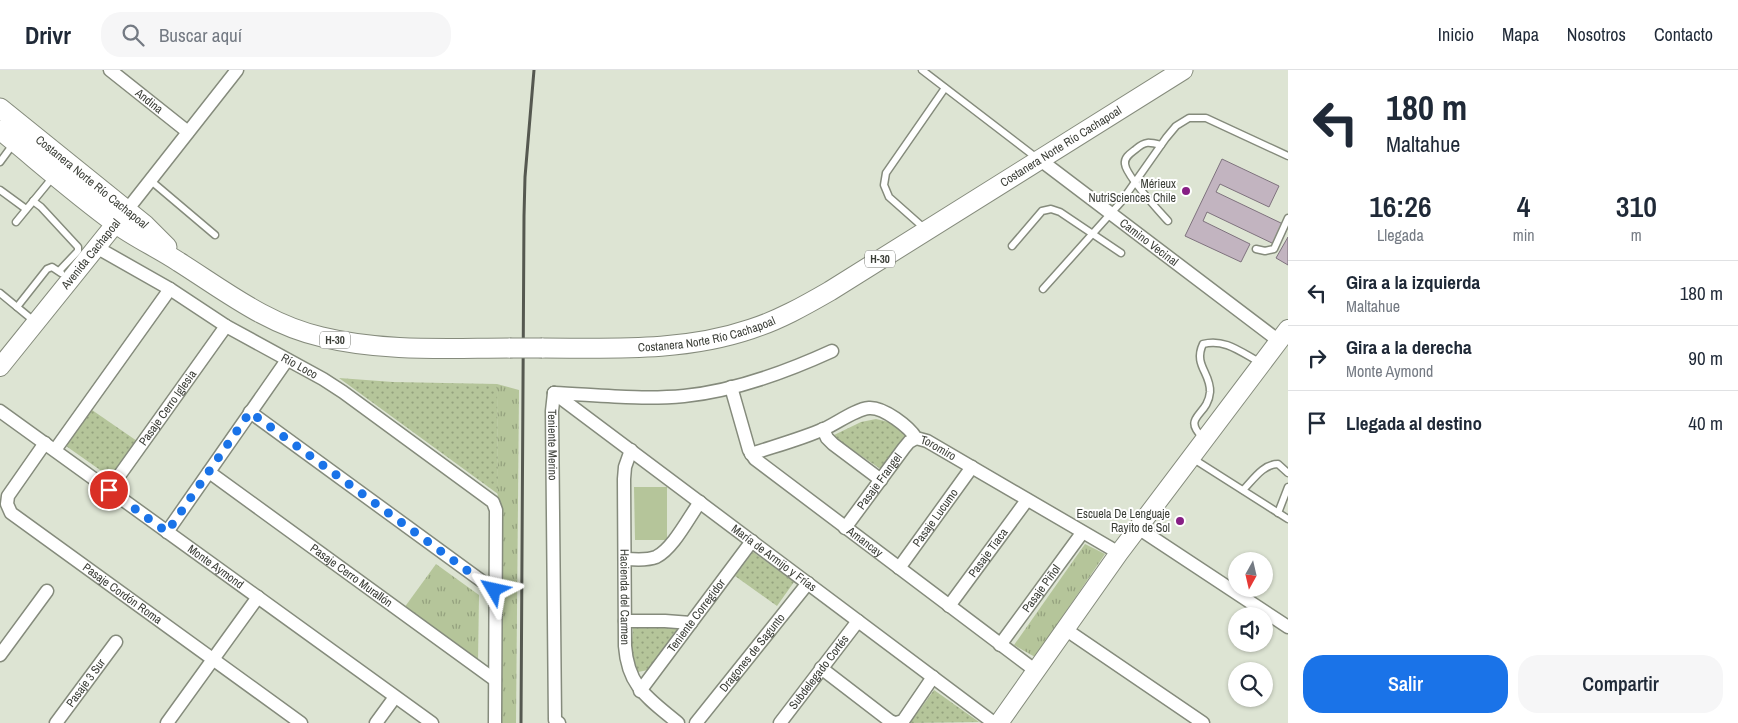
<!DOCTYPE html>
<html lang="es">
<meta charset="utf-8">
<style>
body{margin:0;font-family:"Archivo Narrow",sans-serif;background:#f6f6f7;color:#1f2937;height:100vh;display:flex;flex-direction:column;font-size:19px;white-space:nowrap}
*{box-sizing:border-box;margin:0}
p{font-size:16px;color:#747a83}
.icon{flex:none;width:28px;height:28px;fill:none;stroke:currentColor;stroke-width:2;stroke-linecap:round;stroke-linejoin:round}
.map{position:relative;flex:1;overflow:hidden}
.details{display:flex;flex-direction:column;background:#fff;width:450px}
.details>*{flex:none}
.banner{background:#fff;color:#1f2937;overflow:hidden}
.needle{width:32px;rotate:188deg}
.buttons{position:absolute;left:1228px;top:482px;display:grid;gap:10px}
.buttons a{display:grid;place-items:center;width:45px;height:45px;border-radius:50%;background:#fff;box-shadow:0 1px 4px #0004;font-size:25px}
.pin{position:absolute;display:grid;place-items:center;width:42px;height:42px;color:#fff;margin:-21px;border:2px solid #fff;border-radius:50%;box-shadow:0 1px 5px #0007}
.me{position:absolute;width:55px;margin:-28px;rotate:306deg;stroke-linejoin:round;filter:drop-shadow(0 0 4px #0008)}
.turn{display:flex;align-items:center;gap:18px;height:105px;padding:0 15px;font-size:22px}
.turn .icon{width:65px;height:65px;stroke-width:2.5}
.turn b{display:block;font-size:35px;line-height:42px}
.eta{display:flex;justify-content:space-evenly;align-items:center;height:85px;text-align:center}
.eta b{font-size:30px;font-weight:600;line-height:35px}
.button{display:flex;gap:10px;margin-top:auto;padding:10px 15px}
.button a{flex:1;height:58px;border-radius:20px;background:#1a73e8;color:#fff;font-size:20px;font-weight:600;line-height:58px;text-align:center}
.button a+a{background:#f6f6f7;color:#1f2937}
ul{padding:0;list-style:none}
li{display:flex;align-items:center;gap:15px;height:65px;padding:0 15px;border-top:1px solid #e0e1e3}
li div{flex:1}
li b{display:block;font-size:19px}
li em{font-style:normal}
header{display:flex;align-items:center;gap:30px;box-sizing:border-box;height:70px;padding:0 25px;background:#fff;border-bottom:1px solid #e0e1e3}
header strong{font-size:24px}
nav{display:flex;gap:28px;margin-inline-start:auto;font-size:18px}
.search{width:350px;height:45px;background:#f6f6f7;display:flex;align-items:center;gap:12px;box-sizing:border-box;padding:0 18px;border-radius:20px;color:#747a83;font-size:19px}
main{display:flex;flex:1;min-height:0}
.map>svg:first-child{display:block}
.grass{fill:url(#grass-tufts)}
.park{fill:url(#park-dots)}
.pitch{fill:#b5c59a}
.building{fill:#c2b4c0;stroke:#7e727d}
.lines{fill:none;stroke-linecap:round;stroke-linejoin:round}
.service-casing{stroke:#858b7c;stroke-width:9}
.minor-casing{stroke:#858b7c;stroke-width:15}
.secondary-casing{stroke:#858b7c;stroke-width:20}
.primary-casing{stroke:#858b7c;stroke-width:21}
.service{stroke:#fff;stroke-width:6}
.minor{stroke:#fff;stroke-width:12}
.secondary{stroke:#fff;stroke-width:18}
.primary{stroke:#fff;stroke-width:19}
.rail{stroke:#555850;stroke-width:3}
.primary-bridge-casing{stroke:#858b7c;stroke-width:21;stroke-linecap:butt}
.primary-bridge{stroke:#fff;stroke-width:19}
.route{stroke:#1a73e8;stroke-width:9;stroke-dasharray:0 16.2}
.poi-dot{fill:#871e85;stroke:#fff;stroke-width:2}
.labels{text-anchor:middle;dominant-baseline:central;stroke-width:4;stroke-linejoin:round;paint-order:stroke}
.shield{fill:#fff;stroke:#767873;stroke-width:1}
.shield-label{font-size:11px;font-weight:bold;fill:#3b3e37}
.street-label{font-size:12px;fill:#3b3e37;stroke:#fff}
.poi-label{font-size:12px;fill:#3b3e37;stroke:#fff;text-anchor:end}
</style>
<header>
<strong>Drivr</strong>
<div class="search"><svg class="icon" aria-label="search" viewBox="0 0 24 24"><circle cx="10" cy="10" r="6"/><path d="M15 15l6 6"/></svg>Buscar aquí</div>
<nav><a>Inicio</a><a>Mapa</a><a>Nosotros</a><a>Contacto</a></nav>
</header>
<main>
<div class="map">
<svg width="1288" height="653" viewBox="0 0 1288 653">
<defs>
<pattern id="grass-tufts" width="24" height="20" patternUnits="userSpaceOnUse" patternTransform="scale(1.25)"><rect width="24" height="20" fill="#b5c59a"/><path d="M3 7l-1-3M5 7V3M7 7l1-3M15 17l-1-3M17 17v-4M19 17l1-3" fill="none" stroke="#94a17e"/></pattern>
<pattern id="park-dots" width="8" height="8" patternUnits="userSpaceOnUse" patternTransform="scale(1.25)"><rect width="8" height="8" fill="#b5c59a"/><path d="M2 2h.1M6 6h.1" fill="none" stroke="#94a17e" stroke-width="1.8" stroke-linecap="round"/></pattern>
</defs>
<rect width="100%" height="100%" fill="#dde4d3"/>
<!-- grass -->
<g class="grass">
<path d="M497 314 519 320 516 653H499Z"/>
<path d="M1085 474 1105 484 1035 587 1014 575Z"/>
<path d="M436 494 479 525 478 592 404 538Z"/>
</g>
<!-- park -->
<g class="park">
<path d="M339 308 393 312 497 314 498 424Z"/>
<path d="M92 340 137 371 110 407 66 376Z"/>
<path d="M876 349 893 353 909 364 882 400 832 366 861 352Z"/>
<path d="M753 482 794 512 777 536 735 506Z"/>
<path d="M633 557 678 558 648 600 638 602 631 585Z"/>
<path d="M934 620 979 652 910 653Z"/>
</g>
<!-- pitch -->
<path class="pitch" d="M634 417H667V470H635Z"/>
<!-- building -->
<g class="building">
<path d="M1222 89 1279 116 1269 137 1220 114 1216 122 1283 154 1274 174 1207 142 1203 151 1250 174 1241 192 1185 166Z"/>
<path d="M1288 167V195L1276 188Z"/>
</g>
<g class="lines">
<!-- service casing -->
<g class="service-casing">
<g id="service">
<path d="M922 0 1038 89"/>
<path d="M1161 75C1149 72 1145 71 1136 79 1131 83 1124 87 1125 94 1126 106 1159 141 1168 151"/>
<path d="M0 92 14 73"/>
<path d="M150 110 215 165"/>
<path d="M0 120 26 139"/>
<path d="M33 131 41 137 78 177V181L59 201"/>
<path d="M16 152 53 107"/>
<path d="M924 158 889 127 884 115 886 103 945 18"/>
<path d="M1012 176 1042 141 1051 139 1060 142 1121 183"/>
<path d="M1256 179 1265 181 1274 179 1288 148"/>
<path d="M1043 219 1121 132 1166 68 1176 56 1189 48H1206L1288 86"/>
<path d="M0 223 34 251"/>
<path d="M17 237 47 199 52 197 61 203"/>
<path d="M1204 369C1180 346 1208 347 1210 322 1211 303 1193 295 1203 274 1225 268 1242 283 1261 293"/>
<path d="M1192 388 1288 449"/>
<path d="M1243 420C1253 410 1263 394 1278 394L1288 403"/>
<path d="M1278 443 1288 417"/>
</g>
</g>
<!-- minor casing -->
<g class="minor-casing">
<g id="minor">
<path id="s1" d="M110 0 188 62"/>
<path id="s2" d="M1039 89 1279 271"/>
<path d="M127 140 237 0"/>
<path id="s3" d="M96 177 170 219 226 256 323 309 343 322 493 432 496 440 495 653"/>
<path id="s4" d="M731 317 749 380 755 389 1036 601"/>
<path id="s5" d="M554 323 994 653"/>
<path id="s6" d="M554 323 552 341 555 650 559 653"/>
<path d="M554 323C597 325 641 330 684 326 735 321 786 302 832 281"/>
<path id="s7" d="M0 341 432 653"/>
<path d="M250 342 494 520"/>
<path d="M823 359 827 368 833 374 881 410"/>
<path id="s8" d="M45 373 8 426 7 434 11 443 301 653"/>
<path d="M55 380 170 219"/>
<path id="s9" d="M631 380 625 397 624 409 625 576C628 617 648 628 678 653"/>
<path id="s10" d="M751 384C775 376 801 369 824 359 837 353 856 339 869 338 884 337 909 357 916 368L927 371 1119 483"/>
<path id="s11" d="M209 402 495 610"/>
<path id="s12" d="M109 420 226 256"/>
<path id="s13" d="M845 458 904 378 909 372 916 368"/>
<path d="M1138 458 1288 557"/>
<path d="M167 462 287 290"/>
<path d="M625 489C635 489 646 491 656 487 673 479 689 447 700 432"/>
<path id="s14" d="M899 498 972 397"/>
<path id="s15" d="M949 536 1027 430"/>
<path d="M625 551H665L691 553"/>
<path d="M1065 559 1203 653"/>
<path id="s16" d="M1000 575 1082 463"/>
<path d="M0 585 47 521"/>
<path d="M821 598 890 651 895 653"/>
<path id="s17" d="M640 621 752 471"/>
<path id="s18" d="M56 653 116 572"/>
<path d="M167 653 258 527"/>
<path d="M376 653 395 627"/>
<path id="s19" d="M696 653 808 513"/>
<path id="s20" d="M780 653 858 551"/>
<path d="M896 653 903 651 933 607"/>
</g>
</g>
<!-- secondary casing -->
<g class="secondary-casing">
<g id="secondary">
<path id="s21" d="M0 297 124 143"/>
<path d="M999 653 1119 483 1288 259"/>
</g>
</g>
<!-- primary casing -->
<g class="primary-casing">
<g id="primary">
<path id="s22" d="M0 38 145 155 167 177"/>
<path d="M0 60C38 91 75 124 115 153 135 168 158 178 179 192 225 221 268 255 322 267 383 282 448 278 510 278"/>
<path id="s23" d="M542 278C613 278 683 282 751 259 779 250 804 236 830 221L1183 0"/>
</g>
</g>
<!-- service -->
<use href="#service" class="service"/>
<!-- minor -->
<use href="#minor" class="minor"/>
<!-- secondary -->
<use href="#secondary" class="secondary"/>
<!-- primary -->
<use href="#primary" class="primary"/>
<!-- rail -->
<path class="rail" d="M521 653 524 146 525 107 534 0"/>
<!-- primary-bridge casing -->
<g class="primary-bridge-casing">
<path id="primary-bridge" d="M510 278H542"/>
</g>
<!-- primary-bridge -->
<use href="#primary-bridge" class="primary-bridge"/>
</g>
<g class="lines">
<!-- route -->
<path class="route" d="M109 420 167 462 250 342 494 520"/>
</g>
<!-- markers -->
<g class="poi-dot">
<circle cx="1186" cy="121" r="5"/>
<circle cx="1180" cy="451" r="5"/>
</g>
<g class="labels">
<!-- shield labels -->
<g class="shield">
<rect x="865" y="180.5" width="30" height="17" rx="4"/>
<rect x="320" y="261.5" width="30" height="17" rx="4"/>
</g>
<g class="shield-label">
<text x="880" y="189">H-30</text>
<text x="335" y="270">H-30</text>
</g>
<!-- street labels -->
<g class="street-label">
<text stroke="none"><textPath href="#s1" startOffset="50">Andina</textPath></text>
<text stroke="none"><textPath href="#s23" startOffset="571">Costanera Norte Río Cachapoal</textPath></text>
<text stroke="none"><textPath href="#s22" startOffset="118">Costanera Norte Río Cachapoal</textPath></text>
<text stroke="none"><textPath href="#s2" startOffset="138">Camino Vecinal</textPath></text>
<text stroke="none"><textPath href="#s21" startOffset="145">Avenida Cachapoal</textPath></text>
<text stroke="none"><textPath href="#s23" startOffset="166">Costanera Norte Río Cachapoal</textPath></text>
<text stroke="none"><textPath href="#s3" startOffset="236">Río Loco</textPath></text>
<text stroke="none"><textPath href="#s12" startOffset="101">Pasaje Cerro Iglesia</textPath></text>
<text stroke="none"><textPath href="#s6" startOffset="52">Teniente Merino</textPath></text>
<text stroke="none"><textPath href="#s10" startOffset="209">Toromiro</textPath></text>
<text stroke="none"><textPath href="#s13" startOffset="58">Pasaje Frangel</textPath></text>
<text stroke="none"><textPath href="#s14" startOffset="62">Pasaje Lucumo</textPath></text>
<text stroke="none"><textPath href="#s4" startOffset="214">Amancay</textPath></text>
<text stroke="none"><textPath href="#s15" startOffset="66">Pasaje Tiaca</textPath></text>
<text stroke="none"><textPath href="#s5" startOffset="275">María de Armijo y Frías</textPath></text>
<text stroke="none"><textPath href="#s7" startOffset="266">Monte Aymond</textPath></text>
<text stroke="none"><textPath href="#s11" startOffset="176">Pasaje Cerro Murallón</textPath></text>
<text stroke="none"><textPath href="#s16" startOffset="70">Pasaje Piñol</textPath></text>
<text stroke="none"><textPath href="#s8" startOffset="220">Pasaje Cordón Roma</textPath></text>
<text stroke="none"><textPath href="#s9" startOffset="148">Hacienda del Carmen</textPath></text>
<text stroke="none"><textPath href="#s17" startOffset="94">Teniente Corregidor</textPath></text>
<text stroke="none"><textPath href="#s19" startOffset="90">Dragones de Sagunto</textPath></text>
<text stroke="none"><textPath href="#s20" startOffset="64">Subdelegado Cortés</textPath></text>
<text stroke="none"><textPath href="#s18" startOffset="50">Pasaje 3 Sur</textPath></text>
</g>
<!-- poi labels -->
<g class="poi-label">
<text x="1176" y="114">Mérieux<tspan x="1176" dy="14">NutriSciences Chile</tspan></text>
<text x="1170" y="444">Escuela De Lenguaje<tspan x="1170" dy="14">Rayito de Sol</tspan></text>
</g>
</g>
</svg>
<div class="buttons">
<a><svg class="needle" viewBox="-14 -14 28 28"><path d="M0-13l5 13h-10z" fill="#e53935"/><path d="M0 13l5-13h-10z" fill="#747a83"/></svg></a>
<a><svg class="icon" aria-label="sound" viewBox="0 0 24 24"><path d="M4 9h4l5-4v14l-5-4H4zM17 9q2 3 0 6"/></svg></a>
<a><svg class="icon" aria-label="search" viewBox="0 0 24 24"><circle cx="10" cy="10" r="6"/><path d="M15 15l6 6"/></svg></a>
</div>
<div class="pin" style="left:109px;top:420px;background:#d93025"><svg class="icon" aria-label="arrive" viewBox="0 0 24 24"><path d="M6 21V4h12l-3 4 3 4H6"/></svg></div>
<svg class="me" style="left:494px;top:520px" viewBox="-20 -20 40 40"><path d="M0-17L14 15 0 8-14 15z" fill="#1a73e8" stroke="#fff" stroke-width="4"/></svg>
</div>
<section class="details">
<div class="banner">
<div class="turn"><svg class="icon" aria-label="left" viewBox="0 0 24 24"><path d="M17 20v-9H6M10 6l-5 5 5 5"/></svg><div><b>180 m</b>Maltahue</div></div>
</div>
<div class="eta">
<div><b>16:26</b><p>Llegada</p></div>
<div><b>4</b><p>min</p></div>
<div><b>310</b><p>m</p></div>
</div>
<ul>
<li><svg class="icon" aria-label="left" viewBox="0 0 24 24"><path d="M17 20v-9H6M10 6l-5 5 5 5"/></svg><div><b>Gira a la izquierda</b><p>Maltahue</p></div><em>180 m</em></li>
<li><svg class="icon" aria-label="right" viewBox="0 0 24 24"><path d="M7 20v-9h11M14 6l5 5-5 5"/></svg><div><b>Gira a la derecha</b><p>Monte Aymond</p></div><em>90 m</em></li>
<li><svg class="icon" aria-label="arrive" viewBox="0 0 24 24"><path d="M6 21V4h12l-3 4 3 4H6"/></svg><div><b>Llegada al destino</b></div><em>40 m</em></li>
</ul>
<div class="button"><a>Salir</a><a>Compartir</a></div>
</section>
</main>
